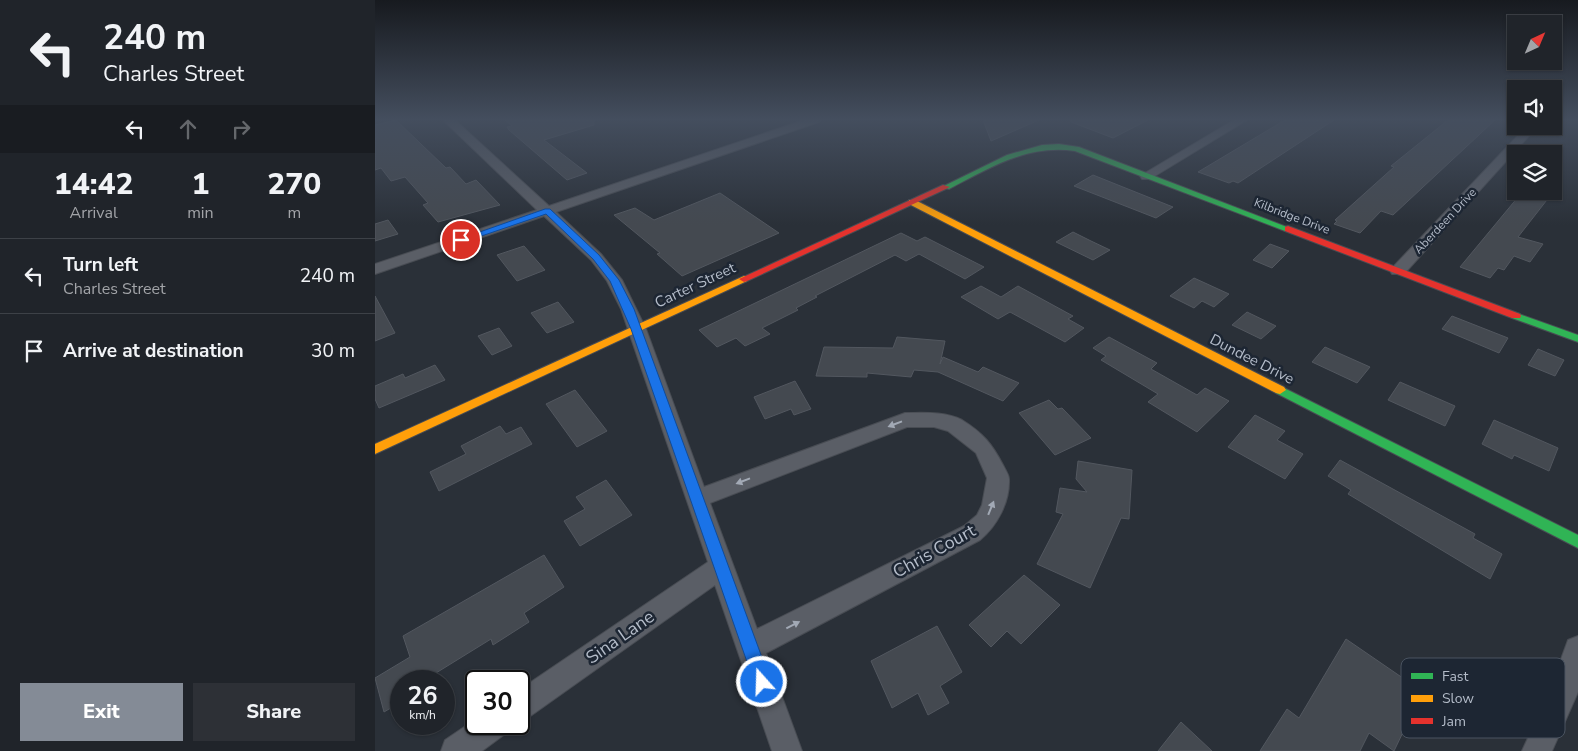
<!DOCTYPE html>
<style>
body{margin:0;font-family:"Nunito Sans",sans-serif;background:#2d3036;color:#f1f3f6;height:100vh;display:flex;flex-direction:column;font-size:19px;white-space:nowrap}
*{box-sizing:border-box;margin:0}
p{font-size:16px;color:#a2a4a8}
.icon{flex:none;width:28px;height:28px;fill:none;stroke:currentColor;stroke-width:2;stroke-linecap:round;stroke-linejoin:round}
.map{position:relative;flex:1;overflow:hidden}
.details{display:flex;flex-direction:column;background:#20242a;width:375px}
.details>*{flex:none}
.guide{background:#20242a;color:#f1f3f6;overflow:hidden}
.needle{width:32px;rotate:44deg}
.tools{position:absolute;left:1132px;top:15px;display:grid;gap:10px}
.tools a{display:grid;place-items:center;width:55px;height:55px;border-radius:0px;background:#20242a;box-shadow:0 1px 4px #0004,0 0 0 1px #3d4147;font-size:25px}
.speed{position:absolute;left:15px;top:670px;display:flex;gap:10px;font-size:25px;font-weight:700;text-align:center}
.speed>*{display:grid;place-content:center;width:65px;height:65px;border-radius:50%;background:#20242a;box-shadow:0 1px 4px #0004,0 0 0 1px #3d4147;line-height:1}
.speed small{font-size:12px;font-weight:400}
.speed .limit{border:2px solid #111;border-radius:8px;background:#fff;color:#111}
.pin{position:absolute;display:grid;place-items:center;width:42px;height:42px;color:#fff;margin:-21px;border:2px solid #fff;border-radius:50%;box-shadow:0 1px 5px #0007}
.me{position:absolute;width:55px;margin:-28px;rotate:340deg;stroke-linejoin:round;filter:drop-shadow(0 0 4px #0008)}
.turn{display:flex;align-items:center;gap:18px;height:105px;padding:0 20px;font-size:22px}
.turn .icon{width:65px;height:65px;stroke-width:2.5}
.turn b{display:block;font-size:35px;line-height:42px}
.lanes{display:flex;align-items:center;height:48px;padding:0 20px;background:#0003;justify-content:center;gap:25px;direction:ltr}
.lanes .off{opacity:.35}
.eta{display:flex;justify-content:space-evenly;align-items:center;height:85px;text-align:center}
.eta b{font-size:30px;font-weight:800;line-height:35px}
.primary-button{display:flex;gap:10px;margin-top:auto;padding:10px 20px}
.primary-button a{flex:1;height:58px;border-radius:0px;background:#848b96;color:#fff;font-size:20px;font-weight:800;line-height:58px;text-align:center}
.primary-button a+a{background:#2d3036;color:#f1f3f6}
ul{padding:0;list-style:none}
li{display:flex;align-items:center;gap:15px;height:75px;padding:0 20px;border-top:1px solid #3d4147}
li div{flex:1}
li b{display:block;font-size:19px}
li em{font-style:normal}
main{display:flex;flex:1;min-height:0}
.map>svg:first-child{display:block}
.building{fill:#444950;stroke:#52575f}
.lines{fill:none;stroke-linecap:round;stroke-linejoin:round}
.street-casing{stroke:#484c53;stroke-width:2}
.fast-casing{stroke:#484c53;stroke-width:2}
.slow-casing{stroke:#484c53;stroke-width:2}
.jam-casing{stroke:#484c53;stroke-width:2}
.street{fill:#5a5e66;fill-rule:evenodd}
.fast{fill:#30b455;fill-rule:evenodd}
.slow{fill:#ff9f0a;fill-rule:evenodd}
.jam{fill:#e5322d;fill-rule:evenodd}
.oneway{fill:#a2a9b5}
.route{fill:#1a73e8;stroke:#114b97}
.labels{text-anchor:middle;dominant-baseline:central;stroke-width:5;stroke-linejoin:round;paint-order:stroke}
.far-street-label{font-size:12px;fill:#b4bcc9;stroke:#1d2633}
.street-label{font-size:15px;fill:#b4bcc9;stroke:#1d2633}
.near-street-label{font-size:18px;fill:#b4bcc9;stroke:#1d2633}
.key{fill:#1d2633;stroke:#4a5360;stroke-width:1}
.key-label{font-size:14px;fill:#b4bcc9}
</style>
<main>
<section class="details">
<div class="guide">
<div class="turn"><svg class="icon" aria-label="left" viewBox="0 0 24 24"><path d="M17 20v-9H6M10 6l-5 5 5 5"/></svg><div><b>240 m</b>Charles Street</div></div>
<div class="lanes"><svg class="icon" aria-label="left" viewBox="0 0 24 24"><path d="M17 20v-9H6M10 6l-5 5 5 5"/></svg><svg class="icon off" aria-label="ahead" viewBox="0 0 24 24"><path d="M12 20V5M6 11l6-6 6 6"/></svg><svg class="icon off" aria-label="right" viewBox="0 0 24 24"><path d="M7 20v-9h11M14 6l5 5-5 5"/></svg></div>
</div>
<div class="eta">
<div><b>14:42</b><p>Arrival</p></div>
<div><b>1</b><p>min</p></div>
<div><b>270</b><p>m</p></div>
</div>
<ul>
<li><svg class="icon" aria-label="left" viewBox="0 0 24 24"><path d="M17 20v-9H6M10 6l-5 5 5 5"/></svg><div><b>Turn left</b><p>Charles Street</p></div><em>240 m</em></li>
<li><svg class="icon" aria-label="arrive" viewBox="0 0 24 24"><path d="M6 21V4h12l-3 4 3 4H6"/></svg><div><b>Arrive at destination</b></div><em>30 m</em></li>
</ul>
<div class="primary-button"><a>Exit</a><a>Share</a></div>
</section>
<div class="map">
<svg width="1203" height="751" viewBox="0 0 1203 751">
<rect width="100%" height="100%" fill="#2a3038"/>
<!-- building -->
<g class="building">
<path d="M21 120 71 168 75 167 91 184 101 180 125 205 63 222 48 205 53 203 30 177 16 181 6 168 0 170V125Z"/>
<path d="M130 120H219V125L169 140 212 173 192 180 134 130 132 127 137 126Z"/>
<path d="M608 120H664L616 141Z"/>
<path d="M696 120H773L738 138 696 122Z"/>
<path d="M910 120H959L863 183 858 181 854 183 823 172Z"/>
<path d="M1073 120H1120L1018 215 1006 211 985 233 959 224 962 221 960 220 1019 167 1016 166Z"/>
<path d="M718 175 798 207 781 218 699 186Z"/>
<path d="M1148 191H1160L1175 196 1143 237 1168 244 1155 262 1139 256 1129 270 1123 268 1115 278 1085 267Z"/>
<path d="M345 193 404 233 307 276 282 254 285 253 239 215 260 208 279 220Z"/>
<path d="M13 220 23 234 0 241V224Z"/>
<path d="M698 232 716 241 735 250 718 260 681 242Z"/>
<path d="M526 233 542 241 550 237 609 267 590 279 544 254 531 261 520 255 440 296 442 297 421 308 423 310 387 328 395 334 370 346 361 338 342 347 324 330Z"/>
<path d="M895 244 914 251 897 268 878 260Z"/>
<path d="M149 246 170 270 142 281 122 255Z"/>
<path d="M819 278 854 294 839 307 827 301 819 308 795 296Z"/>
<path d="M606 286 626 297 643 286 698 316 693 319 709 328 690 342 635 312 623 319 586 297Z"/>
<path d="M0 296 20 333 0 341Z"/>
<path d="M183 302 199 322 172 333 156 313Z"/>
<path d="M872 312 901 326 886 339 857 325Z"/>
<path d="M1077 316 1133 338 1124 353 1067 329Z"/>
<path d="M124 328 137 346 117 355 103 336Z"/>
<path d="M522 337 570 341 565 364 568 357 603 372 608 367 644 383 628 401 563 372 539 370 536 377 492 373V377L441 376 449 347 518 348Z"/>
<path d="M734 337 782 363 776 369 822 395 830 388 854 401 822 432 773 402 783 394 726 360 731 356 718 348Z"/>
<path d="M950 347 995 367 982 383 937 362Z"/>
<path d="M1163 349 1189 360 1180 376 1153 365Z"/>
<path d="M60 365 70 380 4 408 0 399V386L28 374 30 378Z"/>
<path d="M420 381 436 409 419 415 416 409 390 419 379 397Z"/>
<path d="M1025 382 1080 406 1070 426 1013 400Z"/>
<path d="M200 390 232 431 202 447 171 404Z"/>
<path d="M674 400 683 409 687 408 716 438 680 455 644 413Z"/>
<path d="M880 415 910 431 902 440 928 454 910 479 853 447Z"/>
<path d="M1119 420 1183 448 1174 471 1139 455 1137 459 1107 444Z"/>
<path d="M125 426 131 434 146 427 157 444 64 491 55 472 91 454 86 446Z"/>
<path d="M965 460 1100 534 1098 538 1127 554 1115 579 973 494 976 490 953 476Z"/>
<path d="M703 461 757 470 754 519 746 518 715 588 662 564 688 514 681 512 685 488 712 492 701 479Z"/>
<path d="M231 480 257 515 205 546 189 521 210 509 201 497Z"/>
<path d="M169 555 189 587 149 613 154 622 118 645 116 639 48 681H26V702L9 712 0 678 35 657 28 636Z"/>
<path d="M649 575 685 605 646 644 632 631 616 647 594 625Z"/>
<path d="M562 626 587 672 565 686 574 703 553 715 543 693 517 708 496 661Z"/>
<path d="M971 639 1038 685 1032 697 1042 703 1019 751 994 733 985 751H885L912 709 924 718Z"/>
<path d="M806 722 837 751H783Z"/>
</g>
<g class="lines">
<!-- street casing -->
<g class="street-casing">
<g id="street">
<path d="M68 120H80L174 206 429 120H445L444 122 181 212 226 254 247 280 271 329 329 487 530 413C548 413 570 411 587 420 608 433 617 444 628 465 630 469 634 475 634 479 635 502 622 526 605 540L391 653 427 751H397L340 585 154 717 144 721V690L333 562 246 309 232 281 216 260 169 216 0 274V264L162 210ZM532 427H559L573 431 601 453 612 478 607 505 602 515 589 526 382 629 335 503Z"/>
<path d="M859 120H872L775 179H767L765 176Z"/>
<path d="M1152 126H1163L1029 274H1017L1015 271 1017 268Z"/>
<path d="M1203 636V692L1177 751H1147L1174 692 1193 640Z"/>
<path d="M101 719V724H135L130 734 107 751H66L70 740Z"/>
</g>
</g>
<!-- fast casing -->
<g class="fast-casing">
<g id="fast">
<path d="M684 144 704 147 917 229 916 231H910L700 151C653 144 614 168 574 189L567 187 632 155 667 145Z"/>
<path d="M1141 313 1203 335V342L1137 318 1136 316 1137 314Z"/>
<path d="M905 386 1203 535V548L901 393 899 390Z"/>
</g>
</g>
<!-- slow casing -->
<g class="slow-casing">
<g id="slow">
<path d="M534 200H540L909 387 911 390 905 394 901 393 534 204Z"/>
<path d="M369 276 372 277V281L0 454V444Z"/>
</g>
</g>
<!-- jam casing -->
<g class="jam-casing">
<g id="jam">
<path d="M568 185 575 187 372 281 369 282 364 279Z"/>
<path d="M913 226 1145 314 1146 316 1145 318H1137L910 231V227Z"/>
</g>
</g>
<!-- street -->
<use href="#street" class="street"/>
<!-- fast -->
<use href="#fast" class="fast"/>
<!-- slow -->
<use href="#slow" class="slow"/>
<!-- jam -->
<use href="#jam" class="jam"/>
</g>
<!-- one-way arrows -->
<defs><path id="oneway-solid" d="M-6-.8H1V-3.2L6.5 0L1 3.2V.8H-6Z" transform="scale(1.25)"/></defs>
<g class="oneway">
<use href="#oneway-solid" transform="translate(520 424) rotate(159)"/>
<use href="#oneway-solid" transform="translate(368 481) rotate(159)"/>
<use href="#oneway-solid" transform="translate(616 508) rotate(-68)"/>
<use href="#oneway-solid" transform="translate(418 625) rotate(-27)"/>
</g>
<!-- sky -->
<linearGradient id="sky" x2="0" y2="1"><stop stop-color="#171a1f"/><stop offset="0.53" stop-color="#444e5e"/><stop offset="1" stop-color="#444e5e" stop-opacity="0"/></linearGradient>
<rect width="1203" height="225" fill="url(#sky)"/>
<!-- route -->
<path class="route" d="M170 209H175L224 255 244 280 259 309 396 682 393 688 387 690 381 688 379 682 256 329 235 281 218 259 171 214 89 242H83L82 240Z"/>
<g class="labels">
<!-- far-street labels -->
<g class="far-street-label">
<text transform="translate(917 216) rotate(21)">Kilbridge Drive</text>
<text transform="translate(1070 221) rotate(-47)">Aberdeen Drive</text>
</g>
<!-- street labels -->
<g class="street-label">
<text transform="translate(320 285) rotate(-25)">Carter Street</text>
<text transform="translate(877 359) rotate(27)">Dundee Drive</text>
</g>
<!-- near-street labels -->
<g class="near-street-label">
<text transform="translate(559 551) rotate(-29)">Chris Court</text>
<text transform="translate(245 637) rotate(-35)">Sina Lane</text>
</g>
</g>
<!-- legend -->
<rect x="1026" y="658" width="164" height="80" rx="8" class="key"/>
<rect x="1036" y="673" width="22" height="6" fill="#30b455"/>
<rect x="1036" y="695" width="22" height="7" fill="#ff9f0a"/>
<rect x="1036" y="718" width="22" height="6" fill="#e5322d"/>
<g class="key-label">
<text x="1067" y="681">Fast</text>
<text x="1067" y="703">Slow</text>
<text x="1067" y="726">Jam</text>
</g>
</svg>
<div class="tools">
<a><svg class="needle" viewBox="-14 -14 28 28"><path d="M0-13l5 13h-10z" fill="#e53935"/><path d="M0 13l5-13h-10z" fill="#a2a4a8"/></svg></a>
<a><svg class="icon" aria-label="sound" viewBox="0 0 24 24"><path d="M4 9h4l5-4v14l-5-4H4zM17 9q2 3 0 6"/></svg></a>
<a><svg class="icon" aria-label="layers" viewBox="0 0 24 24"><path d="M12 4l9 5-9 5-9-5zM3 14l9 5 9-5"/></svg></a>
</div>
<div class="speed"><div>26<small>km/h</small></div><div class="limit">30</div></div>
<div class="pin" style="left:86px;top:240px;background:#d93025"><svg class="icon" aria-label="arrive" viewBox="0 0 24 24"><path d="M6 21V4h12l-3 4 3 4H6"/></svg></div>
<svg class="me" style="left:387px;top:682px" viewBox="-20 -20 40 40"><circle r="17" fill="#1a73e8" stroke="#fff" stroke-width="3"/><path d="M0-11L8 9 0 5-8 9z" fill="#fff"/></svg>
</div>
</main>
